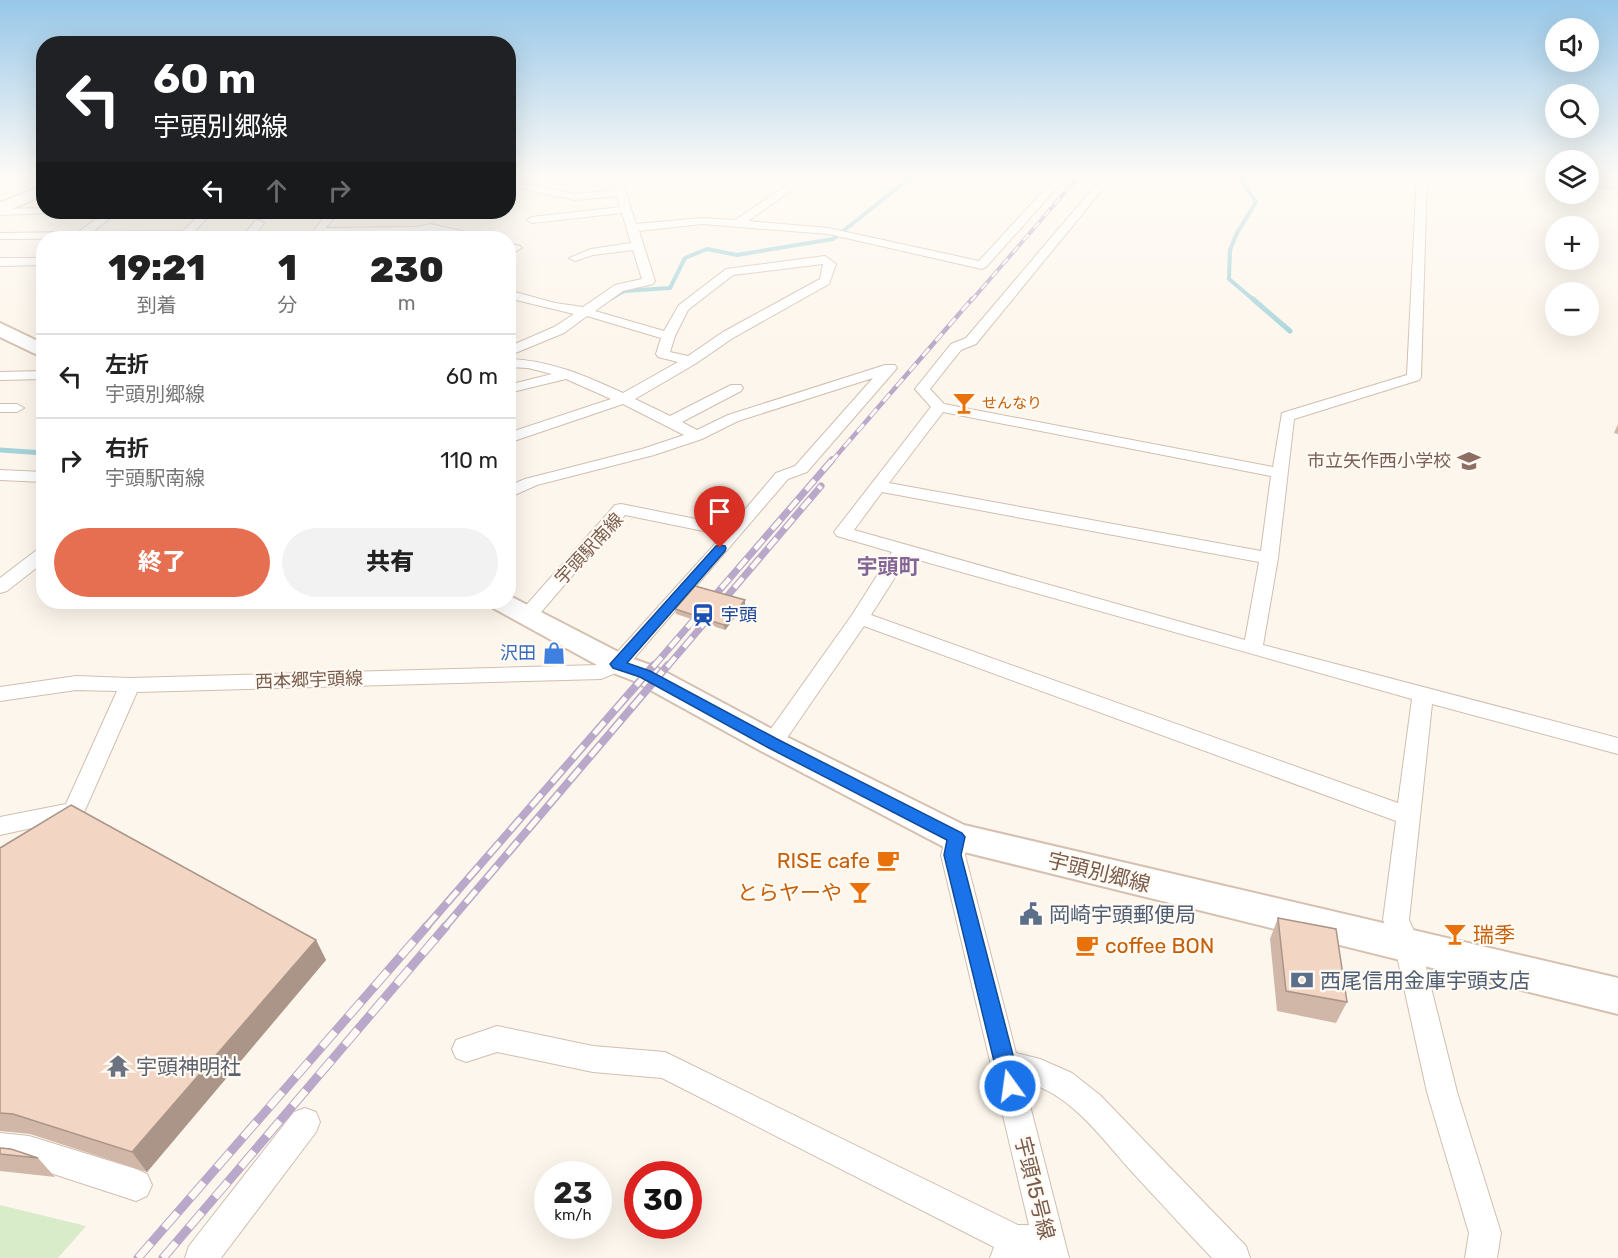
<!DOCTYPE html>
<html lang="ja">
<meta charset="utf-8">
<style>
body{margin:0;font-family:Rubik,"Noto Sans JP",sans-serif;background:#f2f2f2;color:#222;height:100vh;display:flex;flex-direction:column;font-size:22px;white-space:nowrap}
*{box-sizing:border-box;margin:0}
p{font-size:20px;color:#767676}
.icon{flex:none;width:33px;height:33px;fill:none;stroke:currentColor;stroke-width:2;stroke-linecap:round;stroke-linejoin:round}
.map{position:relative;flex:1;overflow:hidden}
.sheet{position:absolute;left:36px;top:231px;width:480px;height:378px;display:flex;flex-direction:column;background:#fff;border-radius:24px;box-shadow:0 6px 24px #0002}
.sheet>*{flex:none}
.top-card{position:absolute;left:36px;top:36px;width:480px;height:183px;border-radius:24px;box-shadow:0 6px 24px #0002;background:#202124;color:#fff;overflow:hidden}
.controls{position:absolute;left:1545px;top:18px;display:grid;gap:12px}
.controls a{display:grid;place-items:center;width:54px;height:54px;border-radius:50%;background:#fff;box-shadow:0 6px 24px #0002;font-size:30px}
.speed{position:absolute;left:534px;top:1161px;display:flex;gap:12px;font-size:30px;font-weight:700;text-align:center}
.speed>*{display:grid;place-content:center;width:78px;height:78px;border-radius:50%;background:#fff;box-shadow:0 6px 24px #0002;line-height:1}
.speed small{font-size:15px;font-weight:400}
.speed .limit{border:9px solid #d22;background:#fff;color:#111}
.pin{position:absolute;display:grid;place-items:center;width:51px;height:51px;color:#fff;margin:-62px -26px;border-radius:50% 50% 50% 0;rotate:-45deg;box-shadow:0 0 6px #0007}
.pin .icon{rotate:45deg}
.me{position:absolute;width:66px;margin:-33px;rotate:346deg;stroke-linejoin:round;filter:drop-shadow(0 0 4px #0008)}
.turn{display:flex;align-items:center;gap:21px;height:126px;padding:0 18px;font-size:27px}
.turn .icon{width:78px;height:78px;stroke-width:2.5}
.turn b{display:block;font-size:42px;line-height:51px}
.lanes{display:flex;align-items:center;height:57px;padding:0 18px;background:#0003;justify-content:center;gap:30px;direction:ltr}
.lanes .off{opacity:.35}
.eta{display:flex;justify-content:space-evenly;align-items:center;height:102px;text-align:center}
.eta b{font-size:36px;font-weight:800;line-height:42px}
.primary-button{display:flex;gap:12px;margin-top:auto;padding:12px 18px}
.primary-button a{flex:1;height:69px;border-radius:36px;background:#e76f51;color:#fff;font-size:24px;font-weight:800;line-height:69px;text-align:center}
.primary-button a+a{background:#f2f2f2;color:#222}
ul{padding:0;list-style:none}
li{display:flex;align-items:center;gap:18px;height:84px;padding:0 18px;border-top:2px solid #e0e0e0}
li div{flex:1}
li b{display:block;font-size:22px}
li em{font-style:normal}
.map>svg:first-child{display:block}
.green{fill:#d8ecc9}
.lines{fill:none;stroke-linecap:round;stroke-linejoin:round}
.stream-far1{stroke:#a5d3da;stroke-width:4}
.stream{stroke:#a5d3da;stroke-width:5}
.street-casing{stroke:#d1beb0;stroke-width:2}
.secondary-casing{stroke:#d6c0b0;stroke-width:4}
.street{fill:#fff;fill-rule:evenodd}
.secondary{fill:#fff;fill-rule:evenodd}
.rail-far4-casing{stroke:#b9a8c9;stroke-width:4}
.rail-far3-casing{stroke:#b9a8c9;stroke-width:4.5}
.rail-far2-casing{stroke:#b9a8c9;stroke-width:7}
.rail-far1-casing{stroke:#b9a8c9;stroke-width:8}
.rail-casing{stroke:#b9a8c9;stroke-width:9}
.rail-far4{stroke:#fffaf3;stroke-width:2;stroke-dasharray:8;stroke-linecap:butt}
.rail-far3{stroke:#fffaf3;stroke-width:3;stroke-dasharray:10;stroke-linecap:butt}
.rail-far2{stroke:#fffaf3;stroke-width:4.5;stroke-dasharray:13;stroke-linecap:butt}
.rail-far1{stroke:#fffaf3;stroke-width:5;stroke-dasharray:16;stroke-linecap:butt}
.rail{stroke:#fffaf3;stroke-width:7;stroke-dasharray:20;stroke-linecap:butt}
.wall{fill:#d1b7a8}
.shaded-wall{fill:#aa9588}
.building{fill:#f3d5c3;stroke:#aa9588;stroke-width:1.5}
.route{fill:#1a73e8;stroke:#114b97;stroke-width:1.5}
.labels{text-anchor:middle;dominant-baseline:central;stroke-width:4.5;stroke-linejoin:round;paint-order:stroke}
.far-food-label{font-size:15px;fill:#c56008;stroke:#fffaf3;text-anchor:start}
.education-label{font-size:18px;fill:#785e54;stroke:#fffaf3;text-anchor:end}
.street-label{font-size:18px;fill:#7a5c4d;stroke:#fffaf3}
.transit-label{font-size:18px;fill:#164399;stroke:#fffaf3;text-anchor:start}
.shop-label{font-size:18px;fill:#366cbe;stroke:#fffaf3;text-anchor:end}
.quarter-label{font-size:21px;font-weight:bold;fill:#846695;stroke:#fffaf3}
.near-food-label{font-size:21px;fill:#c56008;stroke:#fffaf3;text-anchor:end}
.near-street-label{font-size:21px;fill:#7a5c4d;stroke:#fffaf3}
.near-service-label{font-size:21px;fill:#4e5e75;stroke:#fffaf3;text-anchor:start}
.near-worship-label{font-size:21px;fill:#5b616d;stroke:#fffaf3;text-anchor:start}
</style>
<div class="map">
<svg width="1618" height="1258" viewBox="0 0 1618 1258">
<rect width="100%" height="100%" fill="#fdf6ec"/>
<!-- green -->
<path class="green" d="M0 1205 86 1226 58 1258H0Z"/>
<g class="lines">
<!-- stream-far1 -->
<g class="stream-far1">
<path d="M1237 174 1256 202 1237 233 1230 250 1229 279 1255 301"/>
<path d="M610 299 624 291 670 288 685 258 707 249 737 255 833 239 915 174"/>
</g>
<!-- stream -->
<g class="stream">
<path d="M1253 299 1290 331"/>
<path d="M0 450 44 453"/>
</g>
<!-- street casing -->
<g class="street-casing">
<g id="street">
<path d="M610 174H620L636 224 702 218 735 220 803 174H814L748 221 828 228 979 261 1059 174H1069L986 267 982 269 828 234 702 224 639 231 655 281 653 284 623 291 595 311 664 331 679 305 726 269 825 256 836 264 829 284 733 338 695 364 635 399 670 416 731 385H741L743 388 741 391 682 422 697 430 728 415 885 365H895L897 368 807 472 788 479 625 669 601 679 137 692 82 817 0 835V817L66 804 117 691 76 690 0 701V687L76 676 130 678 598 665 611 659 723 535 625 515 535 619H521L518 615 521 611 615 505 621 504 731 526 776 473 795 466 873 378 738 421 702 439 654 455 537 485 508 498V486L525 479 642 449 684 435 623 404 508 443V433L611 399 566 379 508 393V385L552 374 528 368 508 367V359C550 360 586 376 623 393L678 362 658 357 656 354 661 338 587 316 564 333 508 356V347L554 327 574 314 516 300 508 304V295L515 292 555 303 583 307 615 285 642 279 633 250 593 255 575 261 569 258 591 249 631 243 622 213 532 223 527 220 532 217 620 207 617 196 575 200 508 186V180L575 194 615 190ZM823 264 820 279 723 332 688 356 670 352 675 336 688 310 733 275Z"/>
<path d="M1105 174H1115L976 344 961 350 930 389 944 404 1273 467 1282 413 1407 375 1417 174H1427L1421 377 1419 380 1294 419 1278 558 1263 645 1618 738V754L1432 704 1409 920 1421 947 1457 1092 1501 1233 1497 1258H1465L1469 1233 1427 1092 1395 947 1383 920 1396 821 864 626 780 748 772 751 764 748 761 743 852 615 892 552 837 536 834 532 931 407 915 389 951 344 966 338ZM943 412 1271 476 1261 551 889 483ZM882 492 1259 562 1245 640 854 530ZM908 557 1412 699 1398 803 871 615Z"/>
<path d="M1510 174 1556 175V181L1515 177Z"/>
<path d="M1588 179 1618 182V188L1588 185Z"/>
<path d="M44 208V212H49L48 213 0 215V209Z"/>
<path d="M106 212H117L93 232 183 231 202 212H213L188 238 0 239V233L78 232Z"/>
<path d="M328 212H338L326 228 417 227 431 224 483 236 485 238C461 240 440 228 417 233L321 235 318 238H308Z"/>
<path d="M259 220 264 223 252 238H241L255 221Z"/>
<path d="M508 243 520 246 522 248 508 255Z"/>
<path d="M0 258H44V265L0 266Z"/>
<path d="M44 371V379L0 380V372Z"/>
<path d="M0 404H17L24 408 17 412H0Z"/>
<path d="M0 470 44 472V482L0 480Z"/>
<path d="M44 548V562L7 591 0 593V578L38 549Z"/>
<path d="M956 828 964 830 968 837 965 855 1016 1053 1040 1059 1072 1073 1100 1095 1246 1246 1250 1258H1212C1185 1230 1159 1201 1133 1173 1102 1139 1070 1092 1024 1082L1069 1258H990L994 1247 662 1078 593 1072 497 1052 466 1062 456 1058 452 1049 456 1040 497 1026 593 1046 665 1052 1018 1225H1029L941 855 948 830Z"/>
<path d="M305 1108 316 1112 320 1122 316 1132 221 1258H185L189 1246 294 1112Z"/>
<path d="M0 1133 29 1136 136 1169 147 1174 152 1185 147 1196 136 1201 29 1166 0 1163Z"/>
</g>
</g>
<!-- secondary casing -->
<g class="secondary-casing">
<g id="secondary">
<path d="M44 185V195L0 214V203Z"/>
<path d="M0 323 44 344V358L0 337Z"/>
<path d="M508 595 628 657 656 667 783 735 964 825 1618 978V1014L944 847 761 751 634 681 608 671 493 608 489 602H508Z"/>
</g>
</g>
<!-- street -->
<use href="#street" class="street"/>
<!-- secondary -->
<use href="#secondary" class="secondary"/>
<!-- rail-far4 casing -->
<g class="rail-far4-casing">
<path id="rail-far4" d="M971 301 1081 174"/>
</g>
<!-- rail-far3 casing -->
<g class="rail-far3-casing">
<path id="rail-far3" d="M831 462 972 299"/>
</g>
<!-- rail-far2 casing -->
<g class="rail-far2-casing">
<g id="rail-far2">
<path d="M653 667 832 460"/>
<path d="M667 667 821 486"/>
</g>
</g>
<!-- rail-far1 casing -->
<g class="rail-far1-casing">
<g id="rail-far1">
<path d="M426 927 654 665"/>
<path d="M445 927 668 665"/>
</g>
</g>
<!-- rail casing -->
<g class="rail-casing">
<g id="rail">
<path d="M138 1258 427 926"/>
<path d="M163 1258 446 926"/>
</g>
</g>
<!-- rail-far4 -->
<use href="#rail-far4" class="rail-far4"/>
<!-- rail-far3 -->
<use href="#rail-far3" class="rail-far3"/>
<!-- rail-far2 -->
<use href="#rail-far2" class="rail-far2"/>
<!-- rail-far1 -->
<use href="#rail-far1" class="rail-far1"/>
<!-- rail -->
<use href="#rail" class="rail"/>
</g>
<!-- wall -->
<g class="wall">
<path d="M1618 424V434L1614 433Z"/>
<path d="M745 605 725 630 676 614 675 609Z"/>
<path d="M0 848 316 940 326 960 147 1172 30 1134 0 1131Z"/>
<path d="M1278 918 1347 1002 1336 1023 1277 1011 1270 939Z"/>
<path d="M0 1148 38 1158 55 1177 0 1171Z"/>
</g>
<!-- shaded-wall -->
<g class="shaded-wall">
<path d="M745 600V605L725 630 724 625Z"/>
<path d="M316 940 326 960 147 1172 132 1152Z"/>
</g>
<!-- building -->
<g class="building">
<path d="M695 586 745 600 724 625 675 609Z"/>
<path d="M71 805 316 940 132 1152 13 1114 0 1113V848Z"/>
<path d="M1278 918 1336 929 1347 1002 1286 991Z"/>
<path d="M0 1148 11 1149 38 1158 0 1154Z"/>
</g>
<!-- sky -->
<linearGradient id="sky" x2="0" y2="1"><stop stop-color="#97c7e8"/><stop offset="0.5" stop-color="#fefbf6"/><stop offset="1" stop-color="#fefbf6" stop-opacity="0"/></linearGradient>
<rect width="1618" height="350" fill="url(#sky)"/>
<!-- route -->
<path class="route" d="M720 545 725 546 726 548 725 551 627 663 650 671 777 739 962 833 965 837 961 855 1021 1086 1018 1093 1010 1096 1003 1093 1000 1086 944 855 947 840 767 747 640 677 613 668 610 664 716 546Z"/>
<!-- icons -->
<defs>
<g id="bar-bare" transform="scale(1.8)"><path d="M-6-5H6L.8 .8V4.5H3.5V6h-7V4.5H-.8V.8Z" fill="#e8710a" stroke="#fffaf3" stroke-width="2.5" paint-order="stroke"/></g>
<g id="school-bare" transform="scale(1.8)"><path d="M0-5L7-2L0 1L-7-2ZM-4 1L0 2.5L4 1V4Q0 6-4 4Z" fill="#8d6e63" stroke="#fffaf3" stroke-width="2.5" paint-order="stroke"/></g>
<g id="station-bare" transform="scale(1.8)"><path d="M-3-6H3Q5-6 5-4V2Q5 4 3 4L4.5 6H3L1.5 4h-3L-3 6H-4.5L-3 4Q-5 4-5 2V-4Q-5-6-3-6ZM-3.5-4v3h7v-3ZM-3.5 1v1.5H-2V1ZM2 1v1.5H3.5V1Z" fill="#1a4fb4" stroke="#fffaf3" stroke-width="2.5" paint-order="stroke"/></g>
<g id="shop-bare" transform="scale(1.8)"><path d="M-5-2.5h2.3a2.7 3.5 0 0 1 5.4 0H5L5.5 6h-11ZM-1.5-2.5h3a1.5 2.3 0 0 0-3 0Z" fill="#3f7fe0" stroke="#fffaf3" stroke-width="2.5" paint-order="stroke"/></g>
<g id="cafe-bare" transform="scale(1.8)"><path d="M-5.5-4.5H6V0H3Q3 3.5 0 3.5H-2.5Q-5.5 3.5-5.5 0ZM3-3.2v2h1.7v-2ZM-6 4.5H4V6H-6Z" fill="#e8710a" stroke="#fffaf3" stroke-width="2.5" paint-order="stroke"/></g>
<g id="civic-bare" transform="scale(1.8)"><path d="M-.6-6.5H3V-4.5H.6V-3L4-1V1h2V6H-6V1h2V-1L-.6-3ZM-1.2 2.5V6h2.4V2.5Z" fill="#5c6f8a" stroke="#fffaf3" stroke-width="2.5" paint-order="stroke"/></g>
<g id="bank-bare" transform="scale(1.8)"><path d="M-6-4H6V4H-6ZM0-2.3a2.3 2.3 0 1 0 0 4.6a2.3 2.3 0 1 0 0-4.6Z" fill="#5c6f8a" stroke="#fffaf3" stroke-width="2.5" paint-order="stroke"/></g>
<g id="temple-bare" transform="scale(1.8)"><path d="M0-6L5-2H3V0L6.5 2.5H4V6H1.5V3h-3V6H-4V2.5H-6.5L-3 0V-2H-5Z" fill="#6b7280" stroke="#fffaf3" stroke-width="2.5" paint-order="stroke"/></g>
</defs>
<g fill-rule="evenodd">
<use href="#bar-bare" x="964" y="403"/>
<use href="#school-bare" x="1469" y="461"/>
<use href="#station-bare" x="703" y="615"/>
<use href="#shop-bare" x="554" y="653"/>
<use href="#cafe-bare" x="888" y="860"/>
<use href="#bar-bare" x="860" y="892"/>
<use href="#civic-bare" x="1031" y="914"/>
<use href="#bar-bare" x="1455" y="934"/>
<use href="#cafe-bare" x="1087" y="945"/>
<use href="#bank-bare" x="1302" y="980"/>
<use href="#temple-bare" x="118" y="1066"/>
</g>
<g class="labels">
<!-- far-food labels -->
<g class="far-food-label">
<text x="982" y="403">せんなり</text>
</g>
<!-- education labels -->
<g class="education-label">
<text x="1451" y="461">市立矢作西小学校</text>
</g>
<!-- street labels -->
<g class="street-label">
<text transform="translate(589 549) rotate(-47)">宇頭駅南線</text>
<text transform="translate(309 680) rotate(-2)">西本郷宇頭線</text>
</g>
<!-- transit labels -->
<g class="transit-label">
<text x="721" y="615">宇頭</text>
</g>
<!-- shop labels -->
<g class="shop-label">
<text x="536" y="653">沢田</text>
</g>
<!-- quarter labels -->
<g class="quarter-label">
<text x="888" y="566">宇頭町</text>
</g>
<!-- near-food labels -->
<g class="near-food-label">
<text x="870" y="860">RISE cafe</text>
<text x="842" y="892">とらヤーや</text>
<text x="1473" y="934" text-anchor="start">瑞季</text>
<text x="1105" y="945" text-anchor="start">coffee BON</text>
</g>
<!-- near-street labels -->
<g class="near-street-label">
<text transform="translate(1099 872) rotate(14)">宇頭別郷線</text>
<text transform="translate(1035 1188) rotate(76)">宇頭15号線</text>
</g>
<!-- near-service labels -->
<g class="near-service-label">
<text x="1049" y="914">岡崎宇頭郵便局</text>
<text x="1320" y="980">西尾信用金庫宇頭支店</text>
</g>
<!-- near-worship labels -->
<g class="near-worship-label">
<text x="136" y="1066">宇頭神明社</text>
</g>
</g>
</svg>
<div class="controls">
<a><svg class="icon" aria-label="sound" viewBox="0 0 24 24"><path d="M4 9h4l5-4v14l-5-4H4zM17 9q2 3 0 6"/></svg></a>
<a><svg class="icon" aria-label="search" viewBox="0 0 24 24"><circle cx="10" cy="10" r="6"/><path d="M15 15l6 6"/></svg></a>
<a><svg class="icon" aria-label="layers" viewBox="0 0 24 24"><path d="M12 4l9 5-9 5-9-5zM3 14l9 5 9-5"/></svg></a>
<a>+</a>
<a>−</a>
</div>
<div class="speed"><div>23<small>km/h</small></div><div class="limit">30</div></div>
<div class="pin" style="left:720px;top:548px;background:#d93025"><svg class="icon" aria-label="arrive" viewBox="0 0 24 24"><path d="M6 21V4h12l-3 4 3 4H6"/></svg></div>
<svg class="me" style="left:1010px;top:1086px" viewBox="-20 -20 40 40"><circle r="17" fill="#1a73e8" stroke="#fff" stroke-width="3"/><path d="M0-11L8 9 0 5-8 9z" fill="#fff"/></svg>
<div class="top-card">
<div class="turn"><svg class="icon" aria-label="left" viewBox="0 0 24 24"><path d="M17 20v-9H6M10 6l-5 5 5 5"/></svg><div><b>60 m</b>宇頭別郷線</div></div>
<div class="lanes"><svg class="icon" aria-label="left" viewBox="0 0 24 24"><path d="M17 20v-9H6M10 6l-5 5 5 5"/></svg><svg class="icon off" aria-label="ahead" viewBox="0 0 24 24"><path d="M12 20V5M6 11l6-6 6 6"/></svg><svg class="icon off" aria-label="right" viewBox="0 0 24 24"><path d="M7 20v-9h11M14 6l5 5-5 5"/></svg></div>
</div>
<section class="sheet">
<div class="eta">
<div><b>19:21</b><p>到着</p></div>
<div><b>1</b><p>分</p></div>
<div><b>230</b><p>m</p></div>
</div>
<ul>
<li><svg class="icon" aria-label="left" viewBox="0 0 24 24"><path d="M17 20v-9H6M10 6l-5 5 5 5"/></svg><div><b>左折</b><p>宇頭別郷線</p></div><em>60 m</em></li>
<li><svg class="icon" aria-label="right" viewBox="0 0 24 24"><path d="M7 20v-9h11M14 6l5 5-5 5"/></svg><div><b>右折</b><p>宇頭駅南線</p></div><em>110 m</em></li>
</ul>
<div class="primary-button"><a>終了</a><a>共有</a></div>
</section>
</div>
